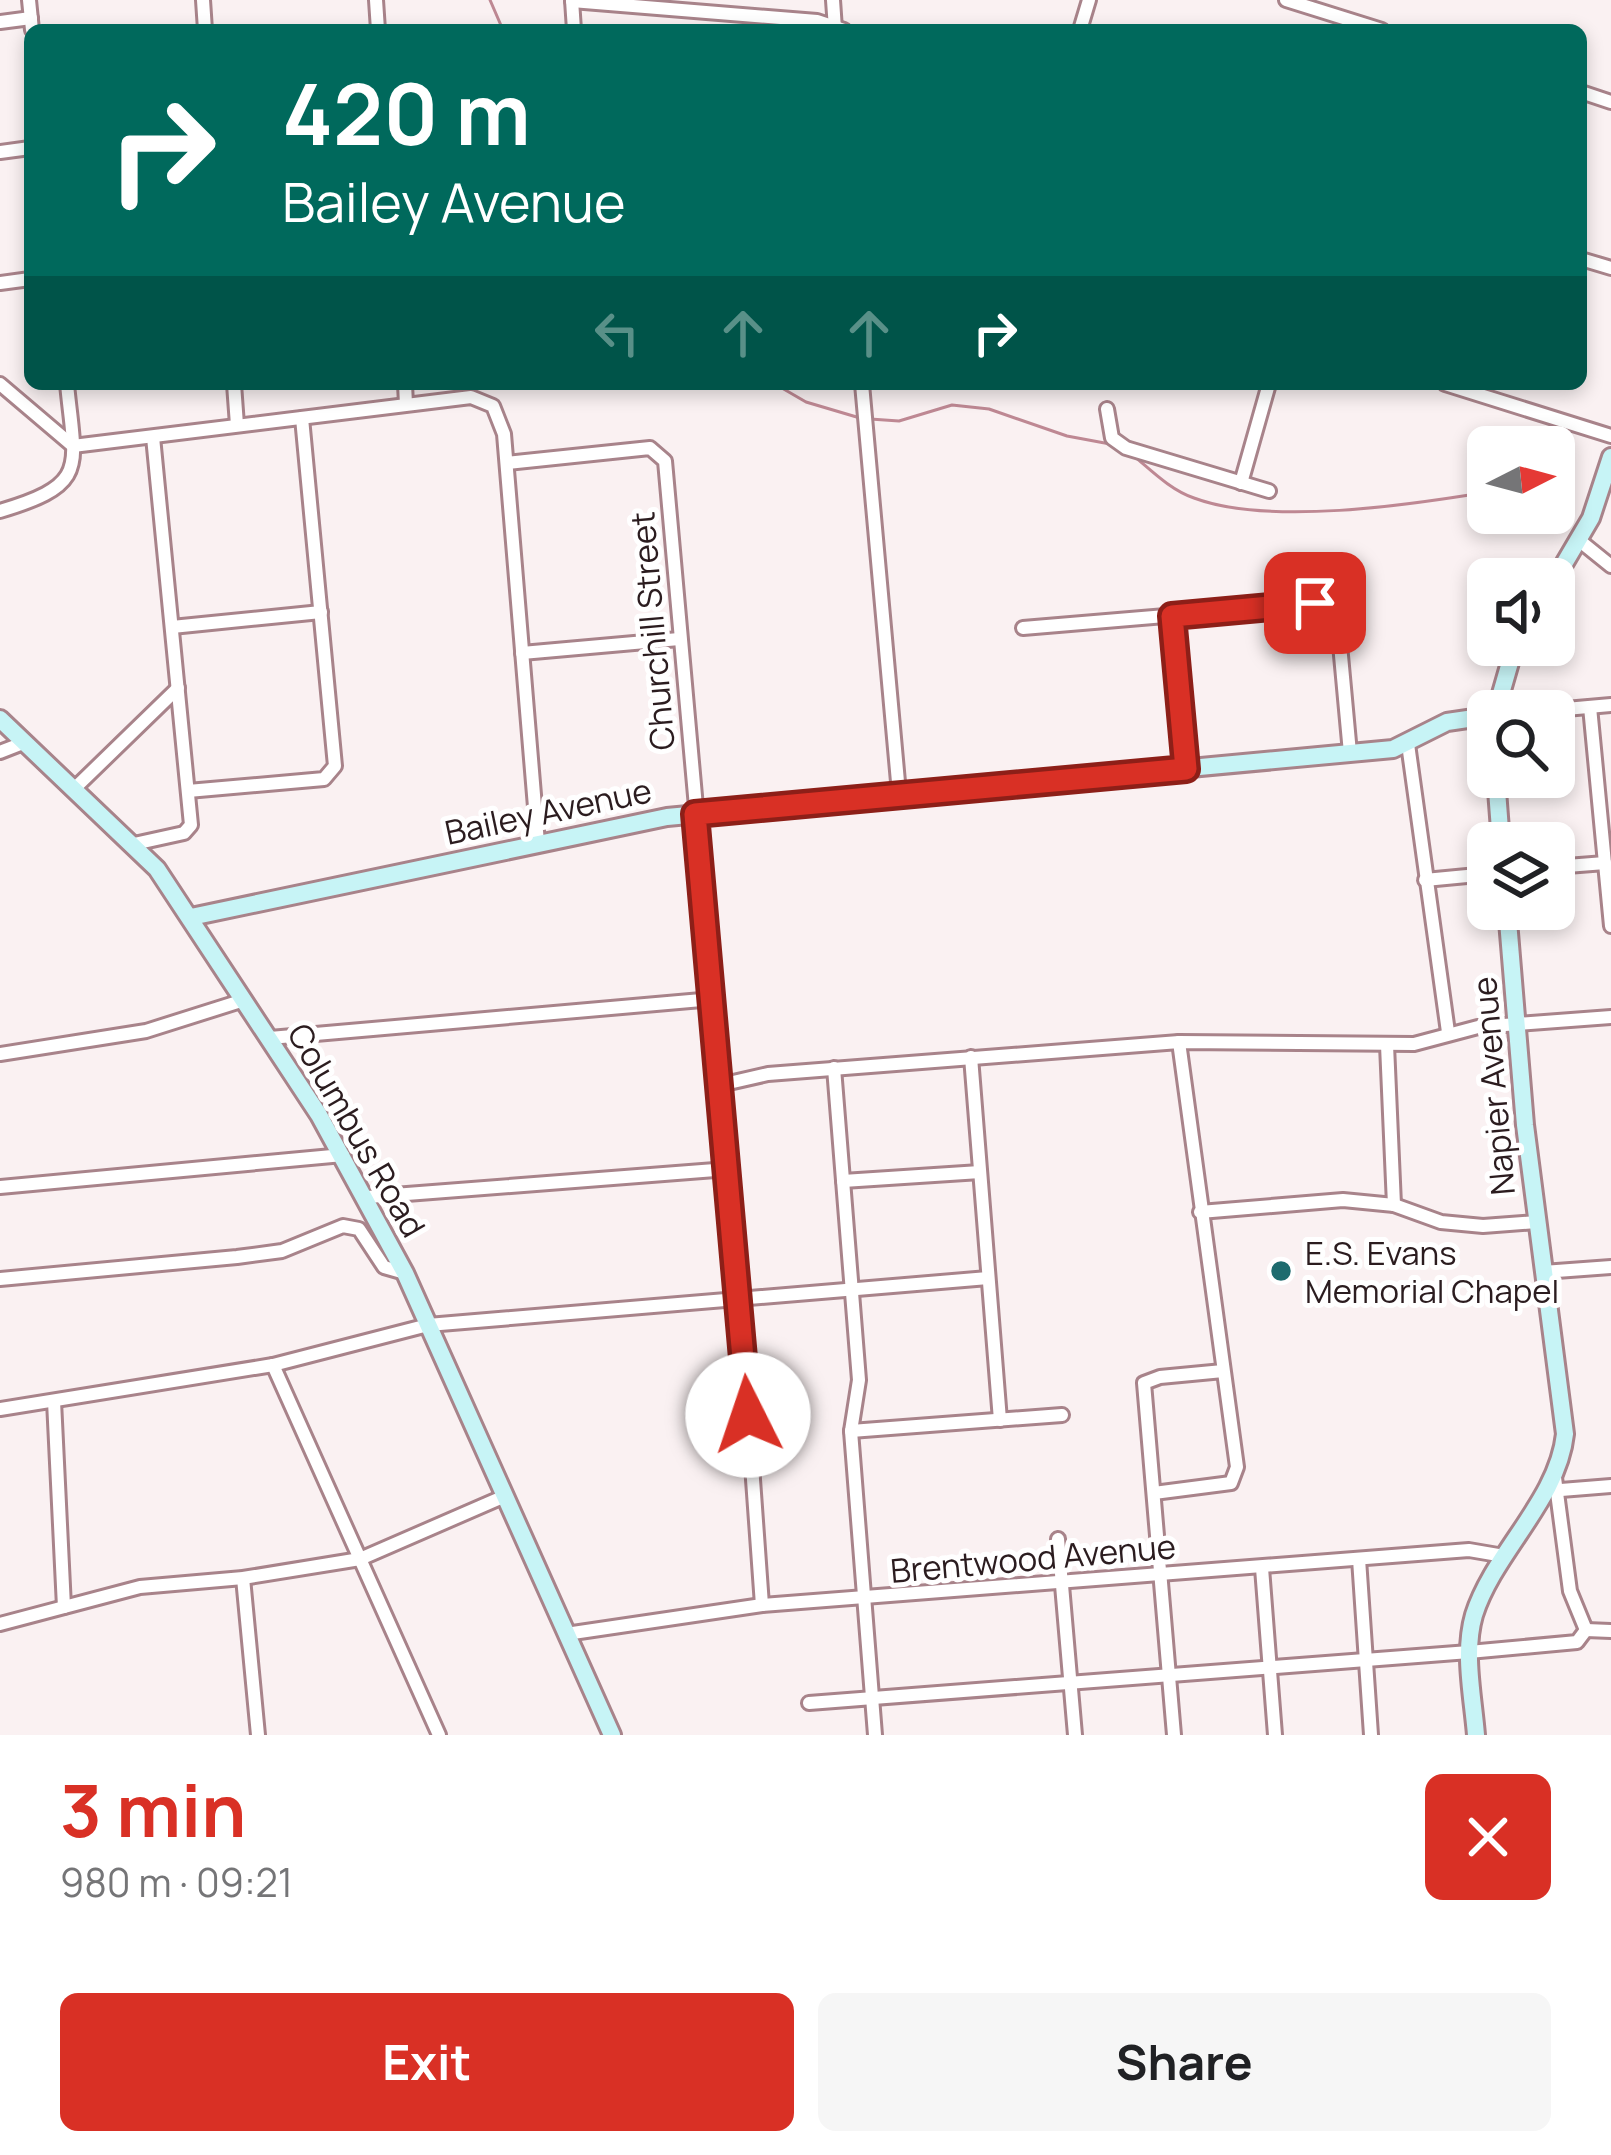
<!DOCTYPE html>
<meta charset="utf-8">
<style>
body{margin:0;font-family:Manrope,sans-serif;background:#f6f6f6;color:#202124;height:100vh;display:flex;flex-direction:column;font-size:45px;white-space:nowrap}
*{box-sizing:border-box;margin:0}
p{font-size:39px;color:#757577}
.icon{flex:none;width:66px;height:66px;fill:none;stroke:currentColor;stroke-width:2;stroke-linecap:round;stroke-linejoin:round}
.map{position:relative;height:1735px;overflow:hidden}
.side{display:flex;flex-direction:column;background:#fff;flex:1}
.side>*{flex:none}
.banner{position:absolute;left:24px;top:24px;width:1563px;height:366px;border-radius:18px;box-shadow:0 6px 18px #0003;background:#00695c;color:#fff;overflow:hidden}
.needle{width:78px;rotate:84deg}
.buttons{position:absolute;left:1467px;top:426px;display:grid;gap:24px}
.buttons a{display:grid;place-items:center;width:108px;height:108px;border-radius:18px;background:#fff;box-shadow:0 6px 18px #0003;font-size:60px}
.pin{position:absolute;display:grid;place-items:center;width:102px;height:102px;color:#fff;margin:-51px;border-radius:24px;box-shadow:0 6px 18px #0006}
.me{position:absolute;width:132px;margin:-66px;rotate:356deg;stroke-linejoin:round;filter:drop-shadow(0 0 9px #0008)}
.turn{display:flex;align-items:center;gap:42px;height:252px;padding:0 60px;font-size:54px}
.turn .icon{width:156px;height:156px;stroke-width:2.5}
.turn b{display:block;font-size:84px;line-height:102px}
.lanes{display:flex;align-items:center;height:114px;padding:0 60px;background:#0003;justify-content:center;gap:60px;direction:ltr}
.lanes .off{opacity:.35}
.round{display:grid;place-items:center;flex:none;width:126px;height:126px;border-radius:18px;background:#f6f6f6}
.summary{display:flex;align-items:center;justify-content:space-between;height:204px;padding:0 60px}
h1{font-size:72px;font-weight:700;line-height:90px;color:#d93025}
.action{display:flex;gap:24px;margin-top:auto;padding:24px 60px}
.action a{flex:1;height:138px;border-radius:18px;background:#d93025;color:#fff;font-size:48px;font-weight:700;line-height:138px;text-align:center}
.action a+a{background:#f6f6f6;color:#202124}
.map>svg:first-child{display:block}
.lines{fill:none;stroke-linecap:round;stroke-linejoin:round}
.stream{stroke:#be8893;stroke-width:3}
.street-casing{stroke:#a8838a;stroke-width:18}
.secondary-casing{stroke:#a8838a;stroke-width:22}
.street{stroke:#fff;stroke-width:12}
.secondary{stroke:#c7f4f6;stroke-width:16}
.route-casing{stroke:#8d1f18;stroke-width:30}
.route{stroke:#d93025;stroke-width:21}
.poi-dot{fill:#1e6b6e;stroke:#fff;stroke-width:4.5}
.labels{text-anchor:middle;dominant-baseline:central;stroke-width:10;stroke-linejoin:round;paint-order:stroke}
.street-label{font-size:33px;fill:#2b1c1f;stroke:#fff}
.poi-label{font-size:33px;fill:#2b1c1f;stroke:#fff;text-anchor:start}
</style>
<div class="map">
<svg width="1611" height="1735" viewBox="0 0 1611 1735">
<rect width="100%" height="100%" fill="#faf1f2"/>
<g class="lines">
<!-- stream -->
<g class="stream">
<path d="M490 0 503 30"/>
<path d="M775 384 806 402 860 418"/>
<path d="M870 419 899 421 952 405 989 409 1067 436 1110 444"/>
<path d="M1134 456C1153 472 1171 490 1194 498 1269 526 1409 505 1488 492"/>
</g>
<!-- street casing -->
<g class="street-casing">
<g id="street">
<path d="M29 0 32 30"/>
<path d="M203 0 205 30"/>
<path d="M376 0 378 30"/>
<path d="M572 0 574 30"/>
<path d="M833 0 835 29"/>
<path d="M1286 0 1382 30"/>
<path d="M572 1 817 21 844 30"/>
<path d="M0 22 31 18"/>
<path d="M1080 30 1089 0"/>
<path d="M1581 92 1611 102"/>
<path d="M0 152 30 148"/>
<path d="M1581 259 1611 268"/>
<path d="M0 283 30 279"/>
<path d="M0 384 73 446"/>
<path d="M234 384 237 425"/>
<path d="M405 384 406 404"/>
<path d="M862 384 899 793"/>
<path d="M1445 384 1611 436"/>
<path d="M1107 409 1112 438 1126 448 1269 491"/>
<path d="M73 446 471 397 493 406 504 434 538 843"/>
<path d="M507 463 650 448 665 461 740 1298 762 1605"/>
<path d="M1241 483 1269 384"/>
<path d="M0 511C90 484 75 468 67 384"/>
<path d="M1580 541 1611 566"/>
<path d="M1172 616 1186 769"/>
<path d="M172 627 321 612"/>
<path d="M1023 628 1331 602 1337 612 1350 753"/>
<path d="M522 653 679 639"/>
<path d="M1590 707 1611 926"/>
<path d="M1543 711 1611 705"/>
<path d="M1408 744 1448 1032"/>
<path d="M0 752 23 743"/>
<path d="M75 788 178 688"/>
<path d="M188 791 324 779 335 766 302 418"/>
<path d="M134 844 184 833 191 825 153 437"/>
<path d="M1554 867 1605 863"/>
<path d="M1425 880 1488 874"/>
<path d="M270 1038 713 999"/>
<path d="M1387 1045 1394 1205"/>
<path d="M0 1054 146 1031 244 1000"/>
<path d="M971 1057 1000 1420"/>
<path d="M834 1068 859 1380 851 1431 875 1735"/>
<path d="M720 1085 768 1074 1179 1042 1414 1044 1478 1027 1611 1017"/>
<path d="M843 1181 980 1172"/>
<path d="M0 1187 343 1155"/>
<path d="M368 1197 728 1169"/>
<path d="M1200 1212 1343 1200 1394 1205 1441 1222 1483 1226 1536 1222"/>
<path d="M1543 1272 1611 1267"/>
<path d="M0 1279 237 1257 282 1251 343 1226 359 1229 384 1267 405 1273"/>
<path d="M273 1365 439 1735"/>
<path d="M54 1401 64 1607"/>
<path d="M0 1409 273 1365 428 1325 988 1278"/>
<path d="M851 1431 1062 1415"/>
<path d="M1554 1470 1570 1591 1586 1630"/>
<path d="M1561 1490 1611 1486"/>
<path d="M1154 1493 1231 1483 1237 1467 1179 1042"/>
<path d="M1058 1539 1075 1735"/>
<path d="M1359 1559 1371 1735"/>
<path d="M1262 1568 1275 1735"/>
<path d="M243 1578 258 1735"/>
<path d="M0 1624 140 1587 243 1578 360 1559 505 1496"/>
<path d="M1586 1630 1611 1631"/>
<path d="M566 1634 762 1605 1469 1550 1504 1556"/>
<path d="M809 1703 1469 1652 1577 1642 1586 1630"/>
<path d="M1174 1735 1144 1383 1160 1377 1223 1371"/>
</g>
</g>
<!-- secondary casing -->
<g class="secondary-casing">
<g id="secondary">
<path d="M1554 581 1591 518 1611 457"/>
<path d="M1496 711 1515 645"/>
<path d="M0 719 157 869 319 1115 405 1273 612 1735"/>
<path d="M1496 777 1501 843"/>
<path d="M191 917 667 817 1393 749 1447 722 1488 716"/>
<path d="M1476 1735C1473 1697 1463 1653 1474 1615 1494 1552 1558 1500 1565 1434L1525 1125 1507 909"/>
</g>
</g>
<!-- street -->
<use href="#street" class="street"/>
<!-- secondary -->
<use href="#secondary" class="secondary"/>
</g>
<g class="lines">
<!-- route casing -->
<g class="route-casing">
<path id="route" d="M748 1415 695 814 1186 769 1172 616 1315 603"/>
</g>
<!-- route -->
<use href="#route" class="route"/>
</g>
<!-- markers -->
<circle class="poi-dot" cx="1281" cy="1271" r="12"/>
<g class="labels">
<!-- street labels -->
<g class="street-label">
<text transform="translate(652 631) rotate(-95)">Churchill Street</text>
<text transform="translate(548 811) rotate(-12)">Bailey Avenue</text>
<text transform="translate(1493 1086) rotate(-95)">Napier Avenue</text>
<text transform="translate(357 1130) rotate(60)">Columbus Road</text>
<text transform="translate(1033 1558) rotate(-5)">Brentwood Avenue</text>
</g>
<!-- poi labels -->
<g class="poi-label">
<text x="1305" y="1252">E.S. Evans<tspan x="1305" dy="38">Memorial Chapel</tspan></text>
</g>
</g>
</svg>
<div class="buttons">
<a><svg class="needle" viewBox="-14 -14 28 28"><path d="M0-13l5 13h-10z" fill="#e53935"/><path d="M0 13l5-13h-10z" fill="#757577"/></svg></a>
<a><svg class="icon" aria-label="sound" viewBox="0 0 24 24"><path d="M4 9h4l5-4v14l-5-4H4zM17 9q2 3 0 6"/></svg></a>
<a><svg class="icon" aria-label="search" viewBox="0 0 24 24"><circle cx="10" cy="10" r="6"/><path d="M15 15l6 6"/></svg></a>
<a><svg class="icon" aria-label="layers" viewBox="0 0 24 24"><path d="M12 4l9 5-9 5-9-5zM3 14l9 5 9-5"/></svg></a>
</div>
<div class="pin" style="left:1315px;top:603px;background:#d93025"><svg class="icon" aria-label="arrive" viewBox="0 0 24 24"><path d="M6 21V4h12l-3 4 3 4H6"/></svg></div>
<svg class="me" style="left:748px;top:1415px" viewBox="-20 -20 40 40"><circle r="19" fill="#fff"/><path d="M0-13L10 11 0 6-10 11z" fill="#d93025"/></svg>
<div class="banner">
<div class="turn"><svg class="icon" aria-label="right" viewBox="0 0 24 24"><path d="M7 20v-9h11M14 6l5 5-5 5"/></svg><div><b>420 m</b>Bailey Avenue</div></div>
<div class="lanes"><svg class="icon off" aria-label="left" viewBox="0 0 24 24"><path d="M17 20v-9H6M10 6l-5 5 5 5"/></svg><svg class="icon off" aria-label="ahead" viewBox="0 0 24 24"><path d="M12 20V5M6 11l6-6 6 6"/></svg><svg class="icon off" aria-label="ahead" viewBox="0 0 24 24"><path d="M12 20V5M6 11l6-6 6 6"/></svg><svg class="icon" aria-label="right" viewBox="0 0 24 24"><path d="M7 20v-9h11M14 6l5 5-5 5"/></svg></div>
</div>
</div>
<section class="side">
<div class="summary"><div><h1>3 min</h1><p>980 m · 09:21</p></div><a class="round" style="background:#d93025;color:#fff"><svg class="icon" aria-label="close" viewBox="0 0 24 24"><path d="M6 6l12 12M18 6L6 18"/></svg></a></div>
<div class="action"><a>Exit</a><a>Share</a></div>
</section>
